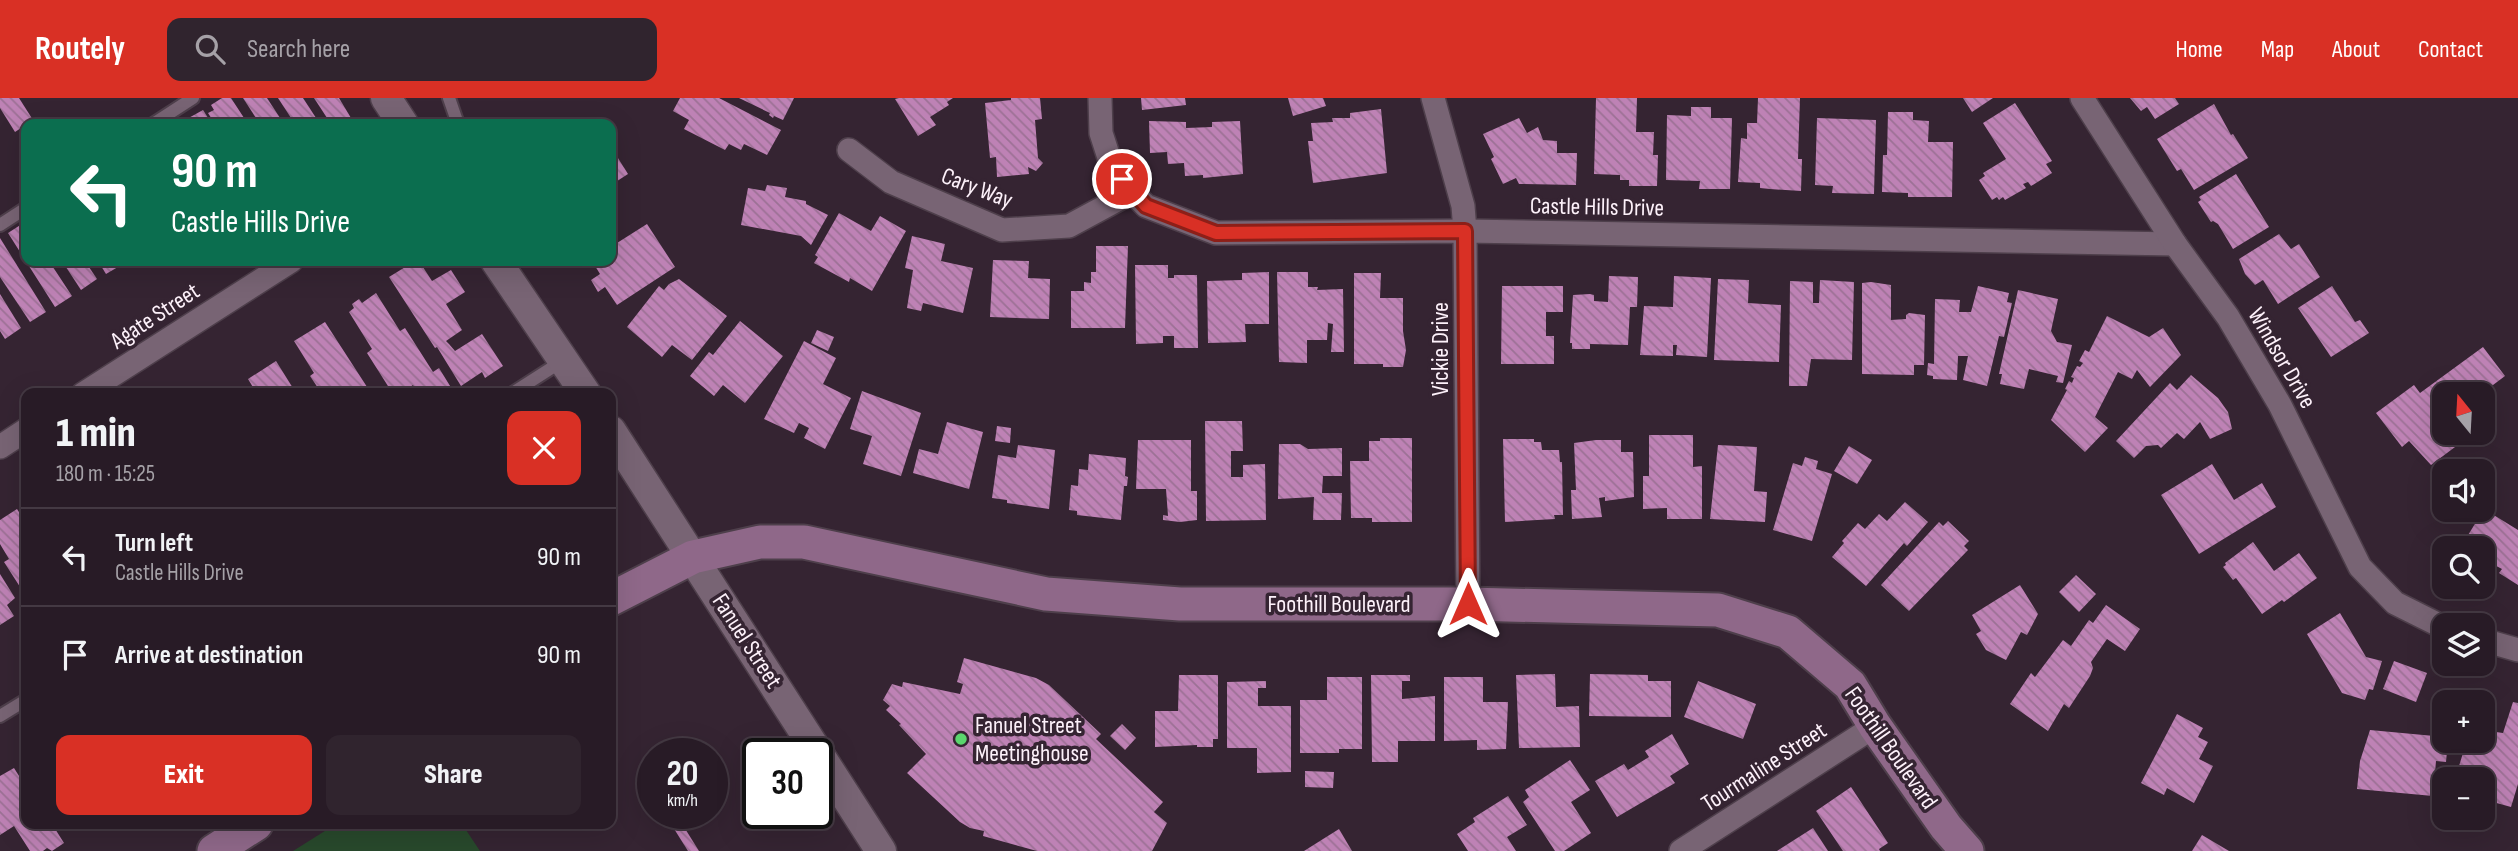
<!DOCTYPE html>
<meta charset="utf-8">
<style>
body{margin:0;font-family:"Sofia Sans Condensed",sans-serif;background:#30242e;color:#f1f3f6;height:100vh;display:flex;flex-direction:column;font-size:26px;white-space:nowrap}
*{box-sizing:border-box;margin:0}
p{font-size:23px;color:#a5a1a7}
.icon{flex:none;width:38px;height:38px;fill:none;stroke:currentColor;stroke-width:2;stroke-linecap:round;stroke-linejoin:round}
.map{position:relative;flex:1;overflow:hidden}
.drawer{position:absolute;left:21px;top:290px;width:595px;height:441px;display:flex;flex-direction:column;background:#281b26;border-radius:14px;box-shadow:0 7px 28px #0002,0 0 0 2px #443943}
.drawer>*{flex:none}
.hud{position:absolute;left:21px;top:21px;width:595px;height:147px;border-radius:14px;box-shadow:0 7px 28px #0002,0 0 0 2px #443943;background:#0b6e4f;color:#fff;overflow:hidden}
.needle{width:46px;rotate:342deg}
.controls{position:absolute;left:2432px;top:284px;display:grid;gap:14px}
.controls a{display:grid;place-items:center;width:63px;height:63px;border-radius:14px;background:#281b26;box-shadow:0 7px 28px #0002,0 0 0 2px #443943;font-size:35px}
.speed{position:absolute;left:637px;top:640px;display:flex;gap:14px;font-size:35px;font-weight:700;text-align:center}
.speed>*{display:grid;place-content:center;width:91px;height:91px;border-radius:50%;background:#281b26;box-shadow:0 7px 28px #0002,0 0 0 2px #443943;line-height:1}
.speed small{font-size:18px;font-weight:400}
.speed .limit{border:4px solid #111;border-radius:10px;background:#fff;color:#111}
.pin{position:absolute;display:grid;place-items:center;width:60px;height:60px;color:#fff;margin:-30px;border:4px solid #fff;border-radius:50%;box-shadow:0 2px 7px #0007}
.me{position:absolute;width:77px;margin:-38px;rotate:0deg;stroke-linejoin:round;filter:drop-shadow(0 0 5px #0008)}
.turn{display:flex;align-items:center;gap:24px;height:147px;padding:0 35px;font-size:32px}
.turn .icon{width:91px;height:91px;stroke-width:2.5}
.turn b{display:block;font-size:49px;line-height:60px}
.round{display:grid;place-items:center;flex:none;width:74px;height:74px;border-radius:14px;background:#30242e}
.head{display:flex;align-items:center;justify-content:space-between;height:119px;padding:0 35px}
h1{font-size:42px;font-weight:800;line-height:52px}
.action{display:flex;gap:14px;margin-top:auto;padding:14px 35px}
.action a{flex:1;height:80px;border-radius:14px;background:#d93025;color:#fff;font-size:28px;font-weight:800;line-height:80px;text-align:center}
.action a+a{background:#30242e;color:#f1f3f6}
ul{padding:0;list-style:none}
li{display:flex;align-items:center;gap:21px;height:98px;padding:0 35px;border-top:2px solid #443943}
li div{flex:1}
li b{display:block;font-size:26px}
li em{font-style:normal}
header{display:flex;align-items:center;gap:42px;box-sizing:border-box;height:98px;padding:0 35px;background:#d93025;color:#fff}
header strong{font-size:33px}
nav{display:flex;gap:38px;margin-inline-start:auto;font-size:24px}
.search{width:490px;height:63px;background:#30242e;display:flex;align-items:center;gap:18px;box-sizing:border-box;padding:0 24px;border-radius:14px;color:#a5a1a7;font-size:26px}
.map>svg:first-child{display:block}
.grass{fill:#28492c}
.building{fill:url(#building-back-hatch)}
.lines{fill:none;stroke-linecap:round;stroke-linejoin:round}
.service-casing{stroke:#4e3f4b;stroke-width:16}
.minor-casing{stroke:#4e3f4b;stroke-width:26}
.tertiary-casing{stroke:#4e3f4b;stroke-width:33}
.secondary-casing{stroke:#4e3f4b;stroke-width:37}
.service{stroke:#786474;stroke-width:12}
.minor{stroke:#786474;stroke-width:23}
.tertiary{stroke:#786474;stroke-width:30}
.secondary{stroke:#8f6889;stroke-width:33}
.route-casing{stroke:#8d1f18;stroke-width:18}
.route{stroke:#d93025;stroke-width:12}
.poi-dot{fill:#5bd56e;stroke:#352432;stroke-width:2.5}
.labels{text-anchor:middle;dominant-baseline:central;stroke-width:7;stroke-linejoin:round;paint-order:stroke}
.street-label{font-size:24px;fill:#fdf1fa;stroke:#352432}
.poi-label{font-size:24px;fill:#fdf1fa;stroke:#352432;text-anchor:start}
</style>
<header>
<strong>Routely</strong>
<div class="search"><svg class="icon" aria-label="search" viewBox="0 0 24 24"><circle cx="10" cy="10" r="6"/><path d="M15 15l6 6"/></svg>Search here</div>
<nav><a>Home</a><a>Map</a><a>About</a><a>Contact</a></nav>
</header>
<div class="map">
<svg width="2518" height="753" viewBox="0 0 2518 753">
<defs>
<pattern id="building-back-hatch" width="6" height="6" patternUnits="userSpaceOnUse" patternTransform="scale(1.75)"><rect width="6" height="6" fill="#be82b5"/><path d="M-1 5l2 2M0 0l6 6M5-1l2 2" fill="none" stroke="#9c7195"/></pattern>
</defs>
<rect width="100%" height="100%" fill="#352432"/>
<!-- grass -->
<path class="grass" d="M336 726H462L480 753H293Z"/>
<!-- building -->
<g class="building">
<path d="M0 0H19L33 22 15 34 0 10Z"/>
<path d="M222 0H231L248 26H215L208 15 214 12 211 7Z"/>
<path d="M243 0H267L284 26H260Z"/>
<path d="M278 0H303L320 26H295Z"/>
<path d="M314 0H339L351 20 341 26H331Z"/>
<path d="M680 0H719L781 32 767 57 744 46 741 52 729 46 725 52 684 31 689 22 673 13Z"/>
<path d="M739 0H794L783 22 774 18 773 20 769 17 770 15Z"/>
<path d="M899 0H953L947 4 949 7 930 19 936 27 918 38 895 1Z"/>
<path d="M1011 0H1040L1042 21 1035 22 1038 60 1043 65 1036 73 1028 69 1029 76 997 79 996 59 990 60 985 5 1011 2Z"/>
<path d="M1141 0H1185L1186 7 1142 12Z"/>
<path d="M1288 0H1323L1326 8 1293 18Z"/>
<path d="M1596 0H1637L1636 34H1654L1653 57H1658L1657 88H1629V82H1620V77L1594 76Z"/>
<path d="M1758 0H1800L1798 61H1802L1801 93 1770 91 1760 90V85L1738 84 1741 40 1747 41V25H1757Z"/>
<path d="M1963 0H1993L1972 14Z"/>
<path d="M2130 0H2175L2179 6 2155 21 2147 9 2141 13Z"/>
<path d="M2015 5 2052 63 2046 66 2052 75 2031 88 2028 84 2023 86 2026 90 2005 102 2003 99 1999 102 1997 99 1992 102 1979 82 1985 78 1983 75 2006 61 1983 25Z"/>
<path d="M2214 6 2231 37 2233 36 2248 60 2194 92 2181 71 2177 73 2157 41Z"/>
<path d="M1691 9H1711V20H1732L1730 91H1699L1700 83 1666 82 1667 17 1691 18Z"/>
<path d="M1381 11 1387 75 1313 85 1308 43H1313L1311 25 1333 24 1332 20H1350V15Z"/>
<path d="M203 12 212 26H188L185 22Z"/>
<path d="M1888 14H1913V22L1929 23 1928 44H1953L1952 99H1908V95L1882 94 1883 57H1887Z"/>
<path d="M1519 20 1527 35 1538 29 1543 42 1557 43V55H1577L1576 87 1519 86 1516 80 1503 86 1491 61 1494 59 1483 36Z"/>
<path d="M1817 20 1876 22 1874 96 1832 95 1833 88 1815 87Z"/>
<path d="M1149 23 1186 24V30L1212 29V24L1240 23 1243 76 1203 80V77L1185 78 1184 65 1168 66 1167 54 1150 55Z"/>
<path d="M611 49 628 76 611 87Z"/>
<path d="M2236 76 2269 129 2233 151 2218 126 2213 123 2211 124 2198 104 2201 102 2199 99Z"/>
<path d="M767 87 787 90 785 99 806 103V106L828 117 811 147 801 138 741 127 748 90 765 93Z"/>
<path d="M839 115 871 133 880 118 906 133 872 193 850 180 849 184 814 165 818 159 815 157Z"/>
<path d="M25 124 26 163H49L72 198 55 209 8 135Z"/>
<path d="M647 126 675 169 617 207 605 189 598 194 591 182 600 176 592 163H611V142L613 140 617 145Z"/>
<path d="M2279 136 2291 151 2299 146 2320 179 2278 206 2263 182 2255 187 2245 176 2239 161Z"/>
<path d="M912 138 945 146 941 163 973 170 963 215 923 205 921 213 907 210 913 172 905 170Z"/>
<path d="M0 140 46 214 30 224 0 179Z"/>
<path d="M1096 148H1128L1125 230H1071V193H1084V184L1091 185V174H1096Z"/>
<path d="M993 162 1029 163 1028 180 1050 181 1049 221 990 219Z"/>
<path d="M62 163H85L97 181 81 192Z"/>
<path d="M98 163H121L123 166 106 176Z"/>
<path d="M415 163H419L432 183 451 172 465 194 446 206 462 232 446 243 449 246 455 253 482 236 503 268 485 280 482 274 461 288 437 249 435 250 389 179Z"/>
<path d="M1135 167H1168V180H1174V177H1197L1198 250H1174V238H1163V245L1136 246Z"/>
<path d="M1269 174V226H1245L1246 244 1208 245 1207 183 1242 182V175Z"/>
<path d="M1277 174H1308V189H1318L1317 192 1343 191 1344 254H1331L1333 226 1328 225 1327 242H1307V265L1279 264Z"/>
<path d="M1354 175H1381L1380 200H1403V233L1406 252 1403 269H1383V266H1354Z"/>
<path d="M1609 178 1638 179 1637 209H1630L1628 247 1590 246V251H1572V245H1570L1573 197 1590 196 1594 197V203L1608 204Z"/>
<path d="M1674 178 1711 180 1707 259 1676 257 1677 247H1673V258L1640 257 1644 208 1673 209Z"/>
<path d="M679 181 727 218 692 262 672 247 662 259 627 229 659 188 664 192 669 186Z"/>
<path d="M1718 181 1749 182 1748 205 1781 207 1779 264 1714 262Z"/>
<path d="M1820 182 1854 184 1852 262 1811 261 1807 288H1789L1790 183 1813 184V205H1819Z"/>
<path d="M1871 184 1891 187V222L1906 221V217L1909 215 1925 217 1924 267H1914V277L1862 276V185Z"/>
<path d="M1502 188H1563V214H1546V238H1554V266H1501Z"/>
<path d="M1978 188 2009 195 2007 204 2012 205 2004 239 1999 238 1987 288 1963 282 1968 258H1958L1957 282 1933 281V278L1927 277 1928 265 1934 266 1935 201 1960 202 1959 214H1971Z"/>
<path d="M2332 188 2355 224 2360 222 2369 235 2331 259 2298 210Z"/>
<path d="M2018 192 2058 201 2051 233 2057 244 2072 247 2063 285 2056 284 2058 278 2029 271 2024 291 2000 286 2002 276H1999Z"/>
<path d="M376 195 400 233 405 230 433 274 439 270 455 296H418L413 287 400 296H393L367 255 372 251 349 214 354 210 352 206 359 201 362 205Z"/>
<path d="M0 196 21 230 5 241 0 233Z"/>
<path d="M2107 218 2149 239 2163 230 2181 257 2150 289 2137 272 2132 281 2118 274 2095 319 2108 330 2085 354 2051 322 2067 292 2065 291 2069 283 2072 285 2074 280 2071 279 2077 268 2080 269 2083 265 2079 263 2085 252 2089 254Z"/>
<path d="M740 223 783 258 745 305 723 287 714 298 690 278 709 254 713 257Z"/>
<path d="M325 224 369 292 363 296H322L310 278 314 275 294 243Z"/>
<path d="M817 232 834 239 828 253 811 245Z"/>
<path d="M804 243 836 260 823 286 851 300 825 351 804 340 809 330 799 325 794 335 764 321Z"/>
<path d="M2483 249 2505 278 2481 296H2445V334H2475L2431 367 2409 343 2402 349 2376 315 2414 287 2420 295Z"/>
<path d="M276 263 296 295 304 290 308 296H257L248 281Z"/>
<path d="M2191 277 2218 300 2228 314 2232 331 2210 341 2200 324 2184 341 2177 335 2161 350 2158 347 2146 348 2134 360 2116 343 2170 285 2177 292Z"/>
<path d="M862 293 921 315 901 378 863 366 872 338 850 331Z"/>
<path d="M1205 323H1242L1243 353H1231V379H1243V367L1265 366 1266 422 1206 423Z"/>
<path d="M947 324 983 334 969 391 913 375 919 351 938 356Z"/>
<path d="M997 328 1011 330 1010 345 995 343Z"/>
<path d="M1649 337H1693V369L1702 368V421H1667V410L1643 411V378H1649Z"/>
<path d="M1380 340H1412V424H1372V420H1351L1350 363H1369V343H1380Z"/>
<path d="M1503 341H1534V344H1541L1542 352H1559L1560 364H1562L1563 417H1554L1555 421 1505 424Z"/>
<path d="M1138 342H1191V393H1197V422L1180 424 1163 422V417L1168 418 1166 391H1136Z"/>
<path d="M1596 342H1621V354H1633L1634 399 1605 403V399L1599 400 1602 419 1572 421 1571 392H1576L1574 345Z"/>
<path d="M1279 346H1300L1308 351 1342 350V378H1323L1322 395H1342L1341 422H1313L1314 399 1278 401Z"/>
<path d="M1018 347 1055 352 1049 411 1007 405V402L992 400 998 357 1016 360Z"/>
<path d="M1718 347 1757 349 1754 393 1767 394 1765 424 1710 421Z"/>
<path d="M1849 348 1872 362 1857 386 1834 373Z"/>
<path d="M1089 356 1126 360 1125 378 1128 379 1127 388H1124L1121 422 1077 417V413L1069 412 1071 387 1078 388 1079 371 1088 372Z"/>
<path d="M1805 359 1818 363 1816 371 1832 376 1812 443 1773 432 1793 365 1802 368Z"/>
<path d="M2212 366 2234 402 2262 385 2276 409 2199 456 2161 397Z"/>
<path d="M1905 404 1928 424 1907 448 1904 445 1866 488 1832 459 1844 445 1842 443 1858 425 1865 431 1879 416 1887 423Z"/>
<path d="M17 411 26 425V490L22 492 4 464 9 461 0 446V422Z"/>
<path d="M2484 411 2518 432V487L2499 475 2502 471 2483 461V450H2466L2462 447Z"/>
<path d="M1948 423 1969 443 1964 448 1968 452 1909 513 1881 487 1939 424 1943 428Z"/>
<path d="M2253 444 2274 473 2299 455 2317 480 2284 504 2282 502 2262 516 2236 480 2233 482 2223 469 2226 467 2225 465Z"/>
<path d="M0 476 15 500 7 507 14 518 0 527Z"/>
<path d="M2076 477 2096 496 2079 514 2059 494Z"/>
<path d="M2020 487 2038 516 2027 537 2021 534 2006 562 1986 552 1976 536 1981 533 1972 517Z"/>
<path d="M2106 507 2140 531 2125 553 2107 541 2091 564 2093 570 2090 578 2069 610 2064 606 2048 633 2010 606 2031 575 2035 579 2063 542 2071 548 2089 522 2093 525Z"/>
<path d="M2340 515 2366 559 2382 563 2373 592 2369 591 2365 602 2342 595 2307 536Z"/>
<path d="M964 560 1036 580 1049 587 1101 636 1096 641 1163 704 1154 714 1167 725 1152 753H1037L983 738 984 733 970 730 960 724 907 675 926 656 899 627 901 626 886 612 890 608 883 602 892 586 902 589 903 584 960 596 963 586 957 584Z"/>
<path d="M2394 563 2427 575 2416 604 2383 591Z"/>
<path d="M1555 576 1556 609 1579 608 1580 649 1519 650 1516 577Z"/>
<path d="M1590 576 1648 577V583H1671V619L1589 618Z"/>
<path d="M1179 577H1218V641H1213V649H1197V647L1155 649V613H1178Z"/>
<path d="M1371 577H1410V583H1402V601L1435 598V643H1398V664H1372Z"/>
<path d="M1327 579H1362V651H1339V655H1300V602H1327Z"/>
<path d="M1444 579H1483V604H1508L1506 651 1477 652V642L1444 643Z"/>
<path d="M1266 583V590H1258V608H1291V674L1257 675V650H1227V584Z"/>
<path d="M1698 583 1756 606 1743 641 1684 619Z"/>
<path d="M2513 604 2518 605V686L2511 709 2493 704 2492 707 2483 704V681H2455L2467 642H2483V628L2490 630 2489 633 2503 635Z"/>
<path d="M2177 616 2203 630 2198 639 2208 644 2199 661 2213 668 2194 705 2167 690 2164 697 2141 685Z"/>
<path d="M1122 626 1136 640 1125 652 1110 638Z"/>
<path d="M2370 632 2445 639V642H2448L2446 664 2436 663 2433 698 2357 691 2360 663Z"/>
<path d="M1672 636 1689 666 1670 678 1675 685 1617 719 1595 683 1624 666 1628 672 1649 659 1645 653Z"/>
<path d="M1570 662 1590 692 1571 704 1591 735 1564 753H1555L1523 704 1529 699 1525 692Z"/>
<path d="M14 670 26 689V726H52L64 745 52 753 47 750 43 753H30L14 728 0 737V678Z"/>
<path d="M1305 673 1334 674 1333 690 1305 689Z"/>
<path d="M1851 689 1888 745 1879 751 1880 753H1843L1816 713Z"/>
<path d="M1508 698 1527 727 1507 739 1516 753H1468L1457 736 1475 724 1473 720Z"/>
<path d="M679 721 699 753H688L671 726Z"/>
<path d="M1813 730 1828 753H1777Z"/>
<path d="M1339 731 1352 753H1304Z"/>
<path d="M2202 737 2229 753H2192Z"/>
</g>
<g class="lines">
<!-- service casing -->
<g class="service-casing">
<g id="service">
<path d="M449 0 458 26"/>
<path d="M153 26 193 0"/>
<path d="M0 127 26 110"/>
<path d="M511 296 564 262"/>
<path d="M0 618 26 602"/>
</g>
</g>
<!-- minor casing -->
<g class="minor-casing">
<g id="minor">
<path d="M1100 0 1101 35 1112 69 1132 94 1146 108 1216 135 1465 133 2175 146"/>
<path d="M1433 0 1463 108 1465 133 1468 506"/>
<path d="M2082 0 2175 146 2228 219 2280 307 2360 469 2395 505 2445 530"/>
<path d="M849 52 891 84 1002 132 1069 128 1132 94"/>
<path d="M83 296 291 163"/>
<path d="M0 349 26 332"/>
<path d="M2483 542 2518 552"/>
<path d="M1681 753 1875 628"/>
</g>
</g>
<!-- tertiary casing -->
<g class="tertiary-casing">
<g id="tertiary">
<path d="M386 0 403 26"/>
<path d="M496 163 586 296"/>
<path d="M611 333 881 753"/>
</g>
</g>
<!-- secondary casing -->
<g class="secondary-casing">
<g id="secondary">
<path d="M611 501 693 459 760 444H804L1046 496 1180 506H1468L1718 512 1788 534 1850 587 1875 628 1946 729 1967 753"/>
<path d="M214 753 256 726"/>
</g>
</g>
<!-- service -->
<use href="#service" class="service"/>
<!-- minor -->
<use href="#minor" class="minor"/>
<!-- tertiary -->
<use href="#tertiary" class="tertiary"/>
<!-- secondary -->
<use href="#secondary" class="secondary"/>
</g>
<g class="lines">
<!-- route casing -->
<g class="route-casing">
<path id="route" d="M1122 81 1146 108 1216 135 1465 133 1468 506"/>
</g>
<!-- route -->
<use href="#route" class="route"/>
</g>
<!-- markers -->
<circle class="poi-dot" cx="961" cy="641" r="7"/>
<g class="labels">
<!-- street labels -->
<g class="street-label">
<text transform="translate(977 90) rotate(21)">Cary Way</text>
<text transform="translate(1597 109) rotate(1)">Castle Hills Drive</text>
<text transform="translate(155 218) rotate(-33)">Agate Street</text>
<text transform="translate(1440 251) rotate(-90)">Vickie Drive</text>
<text transform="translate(2282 260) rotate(60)">Windsor Drive</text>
<text x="1339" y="506">Foothill Boulevard</text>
<text transform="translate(747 543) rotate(57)">Fanuel Street</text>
<text transform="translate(1891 650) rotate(55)">Foothill Boulevard</text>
<text transform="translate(1764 669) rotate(-33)">Tourmaline Street</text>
</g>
<!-- poi labels -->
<g class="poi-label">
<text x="975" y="627">Fanuel Street<tspan x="975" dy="28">Meetinghouse</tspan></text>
</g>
</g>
</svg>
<div class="controls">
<a><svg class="needle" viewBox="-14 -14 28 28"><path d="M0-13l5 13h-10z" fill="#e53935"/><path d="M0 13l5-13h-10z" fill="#a5a1a7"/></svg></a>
<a><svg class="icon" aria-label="sound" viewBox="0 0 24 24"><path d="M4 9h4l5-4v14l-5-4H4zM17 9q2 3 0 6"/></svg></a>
<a><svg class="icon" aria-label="search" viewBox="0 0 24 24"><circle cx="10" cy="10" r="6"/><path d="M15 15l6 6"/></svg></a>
<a><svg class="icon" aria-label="layers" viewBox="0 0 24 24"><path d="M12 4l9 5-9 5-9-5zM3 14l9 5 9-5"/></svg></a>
<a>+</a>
<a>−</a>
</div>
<div class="speed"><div>20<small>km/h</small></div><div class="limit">30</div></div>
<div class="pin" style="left:1122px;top:81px;background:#d93025"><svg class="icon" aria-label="arrive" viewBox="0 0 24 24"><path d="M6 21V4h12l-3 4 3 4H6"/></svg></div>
<svg class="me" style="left:1468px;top:506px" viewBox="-20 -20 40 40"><path d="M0-17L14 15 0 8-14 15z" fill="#d93025" stroke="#fff" stroke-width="4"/></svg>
<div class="hud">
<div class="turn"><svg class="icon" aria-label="left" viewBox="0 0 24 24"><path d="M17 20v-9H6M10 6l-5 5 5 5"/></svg><div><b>90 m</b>Castle Hills Drive</div></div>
</div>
<section class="drawer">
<div class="head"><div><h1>1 min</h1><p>180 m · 15:25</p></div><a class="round" style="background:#d93025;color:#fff"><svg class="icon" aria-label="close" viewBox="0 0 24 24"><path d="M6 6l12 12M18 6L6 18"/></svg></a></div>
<ul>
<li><svg class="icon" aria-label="left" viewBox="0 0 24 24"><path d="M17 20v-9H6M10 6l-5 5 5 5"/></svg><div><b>Turn left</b><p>Castle Hills Drive</p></div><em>90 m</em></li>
<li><svg class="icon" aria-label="arrive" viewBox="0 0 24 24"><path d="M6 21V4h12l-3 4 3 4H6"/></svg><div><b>Arrive at destination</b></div><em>90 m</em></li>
</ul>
<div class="action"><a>Exit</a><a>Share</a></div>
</section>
</div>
